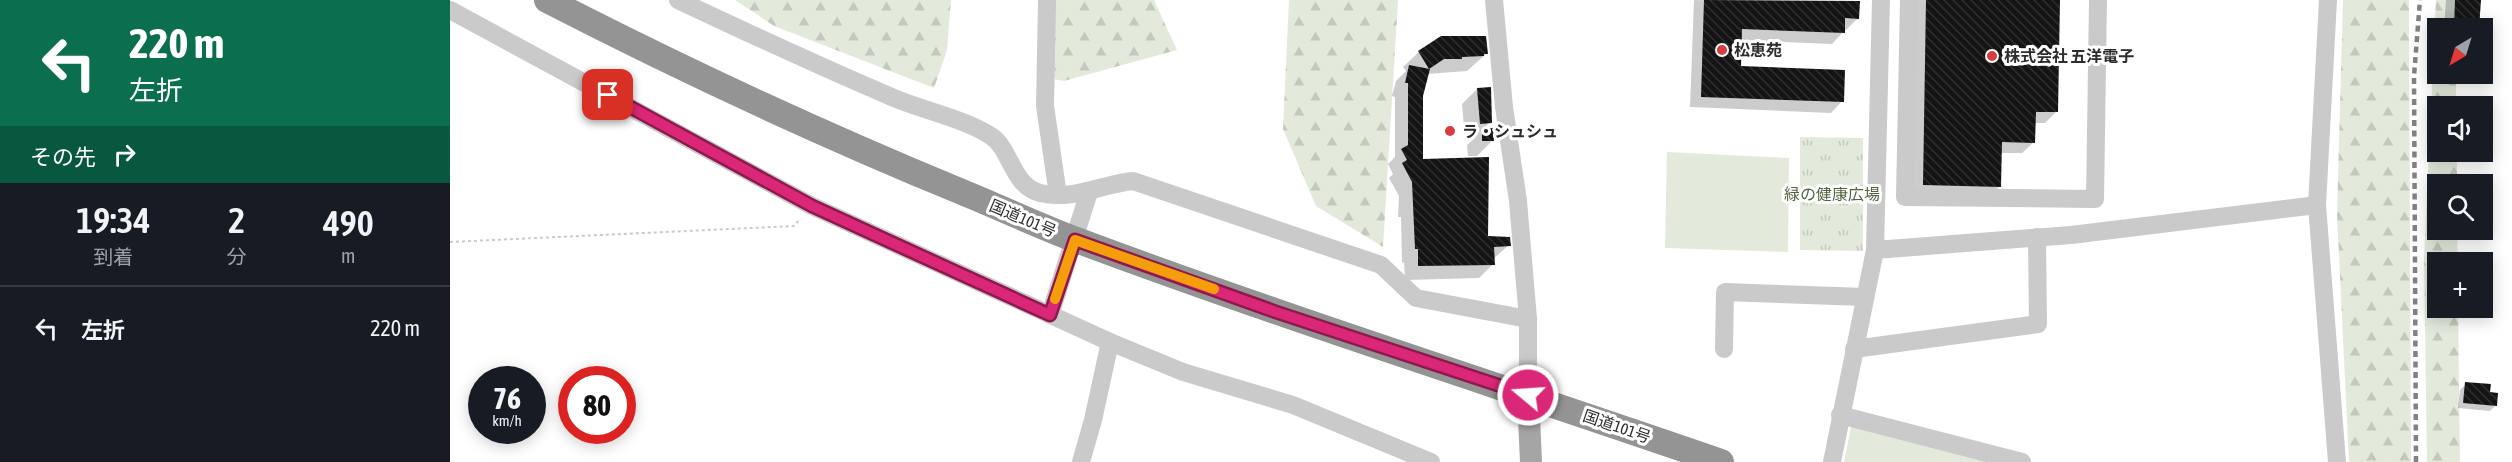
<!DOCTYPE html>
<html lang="ja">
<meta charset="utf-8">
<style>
body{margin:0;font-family:"Asap Condensed","Noto Sans JP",sans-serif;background:#20242c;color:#f1f3f6;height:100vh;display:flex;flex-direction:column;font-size:22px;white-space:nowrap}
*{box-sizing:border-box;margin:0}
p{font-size:20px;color:#9ea1a6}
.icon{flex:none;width:33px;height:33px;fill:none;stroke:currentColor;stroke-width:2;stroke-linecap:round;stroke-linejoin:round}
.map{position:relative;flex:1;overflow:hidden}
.details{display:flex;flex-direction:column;background:#171b24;width:450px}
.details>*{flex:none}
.hud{background:#0b6e4f;color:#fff;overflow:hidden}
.needle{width:39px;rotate:218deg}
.controls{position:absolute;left:1977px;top:18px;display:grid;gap:12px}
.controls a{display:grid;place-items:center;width:66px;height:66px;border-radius:0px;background:#171b24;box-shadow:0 3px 15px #0003;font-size:30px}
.speed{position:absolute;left:18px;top:366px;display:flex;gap:12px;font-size:30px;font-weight:700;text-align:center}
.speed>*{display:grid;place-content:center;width:78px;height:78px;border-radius:50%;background:#171b24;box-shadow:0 3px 15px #0003;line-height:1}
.speed small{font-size:15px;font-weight:400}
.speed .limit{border:9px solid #d22;background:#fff;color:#111}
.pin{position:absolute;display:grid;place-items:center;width:51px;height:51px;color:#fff;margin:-26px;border-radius:12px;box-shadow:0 3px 9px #0006}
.me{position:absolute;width:66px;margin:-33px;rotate:288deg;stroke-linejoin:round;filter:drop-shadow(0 0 4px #0008)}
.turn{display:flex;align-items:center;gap:21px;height:126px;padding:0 30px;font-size:27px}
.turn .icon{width:78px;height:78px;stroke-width:2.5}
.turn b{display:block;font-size:42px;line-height:51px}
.then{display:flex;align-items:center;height:57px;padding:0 30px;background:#0003;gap:12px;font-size:22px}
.eta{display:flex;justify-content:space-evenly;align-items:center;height:102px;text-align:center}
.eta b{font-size:36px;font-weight:600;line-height:42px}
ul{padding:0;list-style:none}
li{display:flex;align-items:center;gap:18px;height:84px;padding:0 30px;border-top:2px solid #363941}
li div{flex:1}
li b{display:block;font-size:22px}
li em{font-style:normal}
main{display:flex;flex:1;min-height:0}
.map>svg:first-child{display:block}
.grass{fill:#e3eadc}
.forest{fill:url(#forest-firs)}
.park{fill:url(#park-tufts)}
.shadow{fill:#0003}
.building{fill:url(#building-back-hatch)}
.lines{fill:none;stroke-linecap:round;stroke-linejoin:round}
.path{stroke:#cacaca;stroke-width:2;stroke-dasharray:3 3;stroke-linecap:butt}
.minor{stroke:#cacaca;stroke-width:18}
.major{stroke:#a5a5a5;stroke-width:22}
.highway{stroke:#949494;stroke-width:26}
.rail{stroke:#828282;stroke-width:4.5;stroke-dasharray:6 4.5;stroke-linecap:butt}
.route-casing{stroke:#8e194d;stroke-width:15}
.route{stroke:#db2777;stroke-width:10}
.slow{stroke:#f59e0b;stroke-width:10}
.poi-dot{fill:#d83c41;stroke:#fff;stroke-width:2}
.labels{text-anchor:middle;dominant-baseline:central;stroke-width:6;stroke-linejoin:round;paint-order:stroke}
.poi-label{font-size:16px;font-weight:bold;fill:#2d2d2d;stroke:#fff;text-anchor:start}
.park-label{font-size:16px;fill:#4f653e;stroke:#fff}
.street-label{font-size:16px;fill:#2d2d2d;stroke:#fff}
</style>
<main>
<section class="details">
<div class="hud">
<div class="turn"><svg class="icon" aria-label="left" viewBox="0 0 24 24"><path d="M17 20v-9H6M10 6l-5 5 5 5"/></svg><div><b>220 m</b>左折</div></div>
<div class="then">その先<svg class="icon" aria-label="right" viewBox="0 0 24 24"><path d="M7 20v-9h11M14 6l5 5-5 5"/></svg></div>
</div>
<div class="eta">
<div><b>19:34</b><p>到着</p></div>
<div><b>2</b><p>分</p></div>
<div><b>490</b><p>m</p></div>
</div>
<ul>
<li><svg class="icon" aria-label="left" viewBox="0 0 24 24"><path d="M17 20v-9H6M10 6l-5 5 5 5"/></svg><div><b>左折</b></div><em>220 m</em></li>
</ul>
</section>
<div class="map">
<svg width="2062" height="462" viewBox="0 0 2062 462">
<defs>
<pattern id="forest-firs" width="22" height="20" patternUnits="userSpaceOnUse" patternTransform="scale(1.5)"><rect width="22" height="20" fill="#e3eadc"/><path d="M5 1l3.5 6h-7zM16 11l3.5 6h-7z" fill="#c3c9bd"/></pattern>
<pattern id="park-tufts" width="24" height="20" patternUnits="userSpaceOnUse" patternTransform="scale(1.5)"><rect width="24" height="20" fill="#e3eadc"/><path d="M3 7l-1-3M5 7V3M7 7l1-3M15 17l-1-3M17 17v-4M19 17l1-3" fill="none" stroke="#c3c9bd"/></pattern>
<pattern id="building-back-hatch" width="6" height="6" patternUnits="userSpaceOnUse" patternTransform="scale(1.5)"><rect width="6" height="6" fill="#141414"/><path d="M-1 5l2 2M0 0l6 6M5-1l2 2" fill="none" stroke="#2e2e2e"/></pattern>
</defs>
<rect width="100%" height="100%" fill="#fff"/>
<!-- grass -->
<g class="grass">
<path d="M1217 152 1339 158 1338 252 1215 248Z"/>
<path d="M1402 422 1549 462H1394Z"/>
</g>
<!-- forest -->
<g class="forest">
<path d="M285 0H501L497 50 484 88 324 26Z"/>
<path d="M590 0H704L727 50 614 81 587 76Z"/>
<path d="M839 0H948L933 247 866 206 833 129Z"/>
<path d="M1893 0H1959L1961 462H1899L1887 214Z"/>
<path d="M1986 0H2009L2007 28H1988V74H2006V106H1988V152H2007V184H1988V230H2007L2008 262H1988V308H2008L2010 462H1977L1974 259Z"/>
</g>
<!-- park -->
<path class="park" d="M1350 137 1413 138V251L1350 250Z"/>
<!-- shadow -->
<g class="shadow">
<path d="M1244 0 1408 2V18L1396 30 1393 29V32L1382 44 1290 40 1289 68 1392 101 1381 113 1240 107Z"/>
<path d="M1466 0H1608L1607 111 1595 123H1584V142L1572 153H1550V186L1538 197 1462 196Z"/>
<path d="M1996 0H2029L2027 28H1994Z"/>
<path d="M2032 34H2036L2032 57Z"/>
<path d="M991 37 1036 54 1017 71 977 74 972 96V161L1036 238 1059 245 1043 259V264L1029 278 955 280 954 262 952 263 951 217H948L949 196 939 178 943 174 938 164 945 157V97L942 96 946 81 956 71 953 67 969 52Z"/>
<path d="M1027 89 1040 122 1032 130 1043 140 1027 156H1018L1017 145 1025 138 1015 139 1012 104Z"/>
<path d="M2016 384 2038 394 2046 405 2040 411 2008 408 2010 390Z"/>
</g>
<!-- building -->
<g class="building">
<path d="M1254 0 1410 1 1409 19 1395 18V33L1292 29 1291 66 1395 70 1394 102 1251 97Z"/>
<path d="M1476 0H1610L1608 112H1586L1585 143 1552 142 1551 187 1473 185Z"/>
<path d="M2005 0H2031L2029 28H2004Z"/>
<path d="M991 36H1036L1038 54H1034V56L1012 57V59H994L979 69 968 51Z"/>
<path d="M959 65 980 69 973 96V159L1039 157 1038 236 1060 237 1061 246 1044 247 1045 265 968 266V249H965L962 182 952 163 957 160 951 149 958 145V83H955Z"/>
<path d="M1041 87 1042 123 1030 124 1027 88Z"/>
<path d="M1043 128 1044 141H1032V129Z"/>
<path d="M2015 382 2041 384 2040 392 2048 393 2047 406 2013 403Z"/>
</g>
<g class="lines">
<!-- path -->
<path class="path" d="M0 242 344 226 350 219"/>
<!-- minor -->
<g class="minor">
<path d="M228 0C300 34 371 67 444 98 475 111 512 118 541 136 561 149 562 186 590 193 623 201 652 184 683 181L931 265 966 298 1078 319"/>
<path d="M597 0 595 106 608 195"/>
<path d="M1044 0 1054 107 1068 201 1078 319V395"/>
<path d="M1459 0 1455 197 1645 199 1648 0"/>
<path d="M1878 0 1867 205 1887 462"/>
<path d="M0 10 362 206 660 342 733 372 843 405 981 462"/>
<path d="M1425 250 1621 235 1867 205"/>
<path d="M600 315 639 192"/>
<path d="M1274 349 1275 292 1415 297"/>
<path d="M1404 349 1588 324 1587 237"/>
<path d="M1390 415 1572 462"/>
<path d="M631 462 643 420 660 342"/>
<path d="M1382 462 1425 250 1431 0"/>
</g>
<!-- major -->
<path class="major" d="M1078 395 1081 462"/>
<!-- highway -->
<path class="highway" d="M97 0C233 70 371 134 512 192 551 208 589 226 629 241 841 320 1057 388 1271 462"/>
<!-- rail -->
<path class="rail" d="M1966 462 1964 76 1970 0"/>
</g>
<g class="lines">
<!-- route casing -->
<g class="route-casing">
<path id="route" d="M158 95 362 206 600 315 625 240 826 312 1078 395"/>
</g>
<!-- route -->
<use href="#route" class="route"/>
<!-- slow -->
<path class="slow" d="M605 299 625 240 764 289"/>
</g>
<!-- markers -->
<g class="poi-dot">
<circle cx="1272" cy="50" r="6"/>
<circle cx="1542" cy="56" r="6"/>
<circle cx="1000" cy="131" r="6"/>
</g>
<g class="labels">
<!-- poi labels -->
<g class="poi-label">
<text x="1284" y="50">松恵苑</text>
<text x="1554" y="56">株式会社 五洋電子</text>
<text x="1012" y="131">ラ・シュシュ</text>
</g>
<!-- park labels -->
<g class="park-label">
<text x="1382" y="194">緑の健康広場</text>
</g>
<!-- street labels -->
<g class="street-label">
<text transform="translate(573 218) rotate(23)">国道101号</text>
<text transform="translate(1167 426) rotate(19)">国道101号</text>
</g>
</g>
</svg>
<div class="controls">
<a><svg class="needle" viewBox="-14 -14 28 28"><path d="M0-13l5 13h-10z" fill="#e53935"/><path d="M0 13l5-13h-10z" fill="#9ea1a6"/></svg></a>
<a><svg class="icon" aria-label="sound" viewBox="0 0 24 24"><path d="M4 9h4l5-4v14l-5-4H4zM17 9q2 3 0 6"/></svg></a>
<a><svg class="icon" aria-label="search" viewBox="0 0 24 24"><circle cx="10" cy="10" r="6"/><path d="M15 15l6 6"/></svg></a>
<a>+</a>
</div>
<div class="speed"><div>76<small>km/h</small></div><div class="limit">80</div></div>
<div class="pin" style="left:158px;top:95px;background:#d93025"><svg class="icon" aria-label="arrive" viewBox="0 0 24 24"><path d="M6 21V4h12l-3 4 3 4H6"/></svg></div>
<svg class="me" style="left:1078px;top:395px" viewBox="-20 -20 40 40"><circle r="17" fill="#db2777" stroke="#fff" stroke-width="3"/><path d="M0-11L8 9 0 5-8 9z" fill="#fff"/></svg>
</div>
</main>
